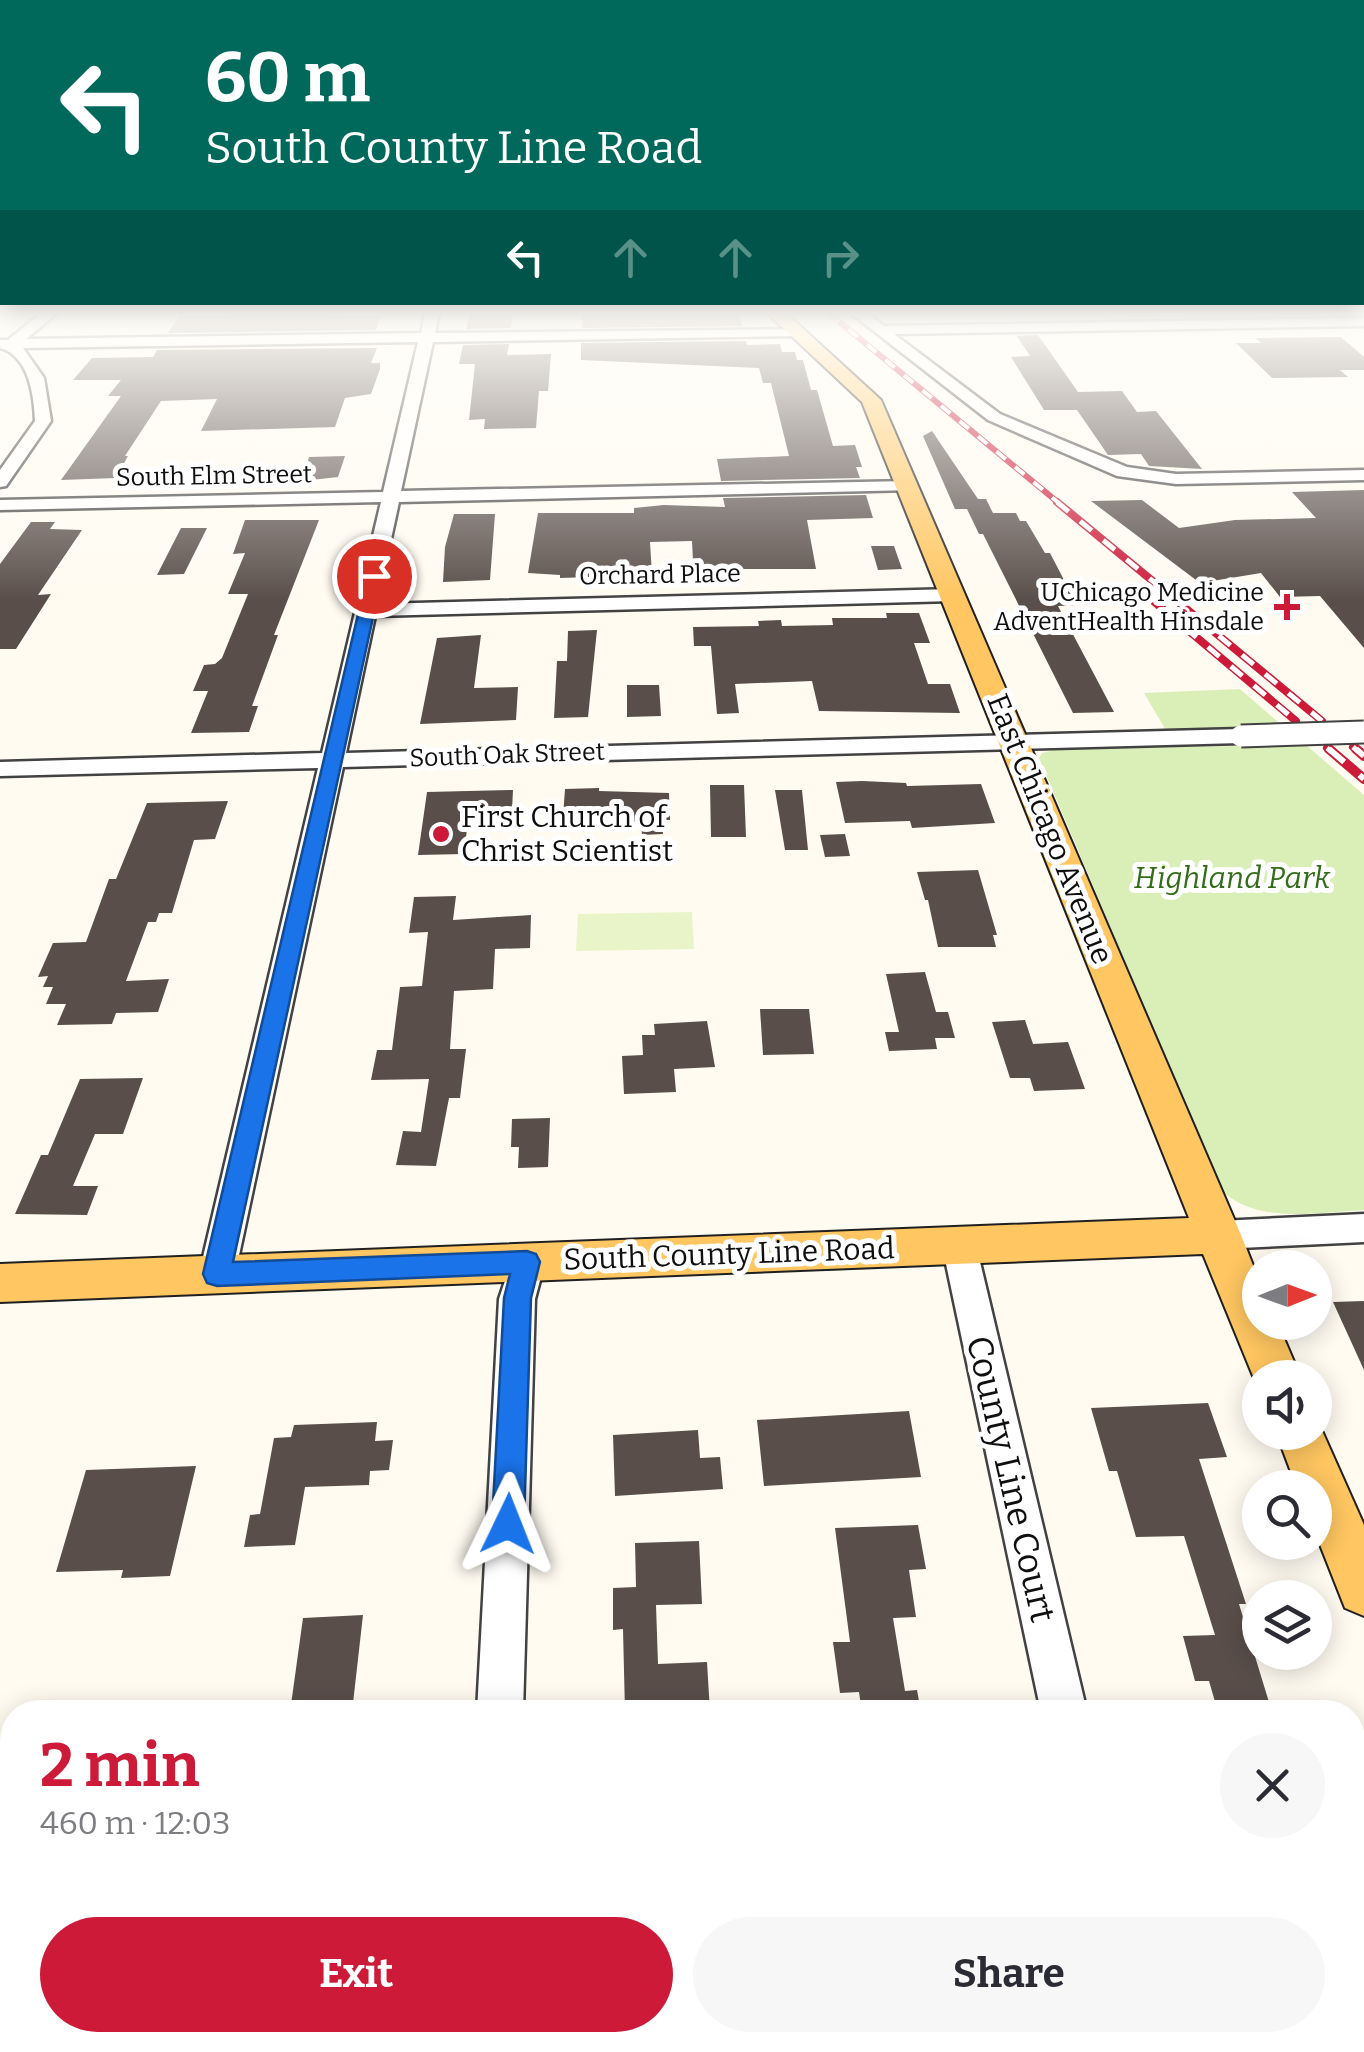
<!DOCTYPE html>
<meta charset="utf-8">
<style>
body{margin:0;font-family:Bitter,serif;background:#f7f7f7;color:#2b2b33;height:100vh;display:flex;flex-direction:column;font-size:38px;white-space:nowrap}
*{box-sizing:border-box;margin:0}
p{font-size:32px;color:#7c7c81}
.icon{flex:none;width:55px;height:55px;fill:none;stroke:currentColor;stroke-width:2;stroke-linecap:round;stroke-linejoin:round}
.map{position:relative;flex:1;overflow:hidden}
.drawer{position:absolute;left:0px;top:1700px;width:1365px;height:352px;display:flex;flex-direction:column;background:#fff;border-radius:40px 40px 0 0;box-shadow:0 5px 25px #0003}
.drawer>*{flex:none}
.banner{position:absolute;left:0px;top:0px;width:1365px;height:305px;box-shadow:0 5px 25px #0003;background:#00695c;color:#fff;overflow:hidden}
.needle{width:65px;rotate:89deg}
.fabs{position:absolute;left:1242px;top:1250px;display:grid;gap:20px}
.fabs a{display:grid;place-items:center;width:90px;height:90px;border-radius:50%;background:#fff;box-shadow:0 5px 25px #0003;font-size:50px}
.pin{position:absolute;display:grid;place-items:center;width:85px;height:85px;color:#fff;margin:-42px;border:5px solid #fff;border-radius:50%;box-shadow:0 2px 10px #0007}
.me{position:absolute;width:110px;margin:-55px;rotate:2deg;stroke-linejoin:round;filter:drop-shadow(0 0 8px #0008)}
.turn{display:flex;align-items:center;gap:35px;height:210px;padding:0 40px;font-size:45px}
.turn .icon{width:130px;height:130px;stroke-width:2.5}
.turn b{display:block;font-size:70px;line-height:85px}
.lanes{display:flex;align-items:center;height:95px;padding:0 40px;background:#0003;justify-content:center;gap:50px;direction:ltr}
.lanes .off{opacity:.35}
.round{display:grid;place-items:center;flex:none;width:105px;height:105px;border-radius:52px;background:#f7f7f7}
.summary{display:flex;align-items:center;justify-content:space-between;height:170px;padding:0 40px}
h1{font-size:60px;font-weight:700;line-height:75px;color:#cc1a38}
.button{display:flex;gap:20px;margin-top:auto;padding:20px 40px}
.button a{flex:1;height:115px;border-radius:60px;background:#cc1a38;color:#fff;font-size:40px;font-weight:700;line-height:115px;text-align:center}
.button a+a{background:#f7f7f7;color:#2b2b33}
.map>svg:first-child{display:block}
.green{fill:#daeeb7}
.pitch{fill:#eaf4c9}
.building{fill:#594e4a}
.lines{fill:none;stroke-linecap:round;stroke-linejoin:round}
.minor-casing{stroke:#424242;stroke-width:5}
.major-casing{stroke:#202020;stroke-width:4}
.minor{fill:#fff;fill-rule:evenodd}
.major{fill:#ffc661;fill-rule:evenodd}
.rail-far2-casing{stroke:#cc1a38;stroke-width:6}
.rail-far1-casing{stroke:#cc1a38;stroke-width:8}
.rail-casing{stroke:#cc1a38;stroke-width:10}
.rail-far2{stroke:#fff;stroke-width:4;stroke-dasharray:12;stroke-linecap:butt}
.rail-far1{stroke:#fff;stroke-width:5;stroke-dasharray:15;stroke-linecap:butt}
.rail{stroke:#fff;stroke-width:6;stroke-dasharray:20;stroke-linecap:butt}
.minor-bridge-casing{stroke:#424242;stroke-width:25;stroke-linecap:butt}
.minor-bridge{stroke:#fff;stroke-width:21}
.route{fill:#1a73e8;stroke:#114b97;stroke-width:2.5}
.poi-dot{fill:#cc1a38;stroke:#fff;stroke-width:4}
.labels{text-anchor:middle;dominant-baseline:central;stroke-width:10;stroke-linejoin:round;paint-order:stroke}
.far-street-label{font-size:25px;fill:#0f0f0f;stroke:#fff}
.far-poi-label{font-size:25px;fill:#0f0f0f;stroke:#fff;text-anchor:end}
.poi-label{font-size:30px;fill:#0f0f0f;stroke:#fff;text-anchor:start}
.street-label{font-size:30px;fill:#0f0f0f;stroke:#fff}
.park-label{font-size:30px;font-style:italic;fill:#346d19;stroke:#fff}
.near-street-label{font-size:35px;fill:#0f0f0f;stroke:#fff}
</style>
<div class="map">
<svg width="1364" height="2052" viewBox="0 0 1364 2052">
<rect width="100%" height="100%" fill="#fffbf1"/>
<!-- green -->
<g class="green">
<path d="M1240 689 1285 728 1167 732 1144 693Z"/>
<path d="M1306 745 1364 795V1210C1316 1212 1260 1225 1222 1191L1039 758 1042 753 1058 749Z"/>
</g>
<!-- pitch -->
<path class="pitch" d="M692 912 694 949 576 951 578 914Z"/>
<!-- building -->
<g class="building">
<path d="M283 314 381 316 376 330 168 333 179 316Z"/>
<path d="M470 314H513L511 328 466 329Z"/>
<path d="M583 314H739L742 326 582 328Z"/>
<path d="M1038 335 1078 392 1122 391 1137 412 1156 411 1202 469 1149 466 1141 454 1108 455 1077 410H1044L1011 357 1030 356 1017 336Z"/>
<path d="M1341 337 1364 357V370H1340L1348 377 1272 378 1236 343H1261L1256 338Z"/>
<path d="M746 341 747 345 780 344 782 352H795L797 360H803L811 390H817L833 446 855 445 862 467H856L860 478 721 481 717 459 789 456 771 383H763L759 368 581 360V343Z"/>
<path d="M509 344 507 355 551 354 548 391H539L536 428 484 429 485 419 469 420 475 364H459L463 345Z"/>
<path d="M377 348 371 363H380V369L371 394 345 398 335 427 201 431 217 399 161 401 125 456H128L116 478 61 480 121 396H108L121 380H73L92 358 153 357 157 350Z"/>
<path d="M932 431 978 499H986L993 513H1016L1020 521H1026L1045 553H1050L1077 605 1058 606 1114 712 1073 713 983 534H979L967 509H955L923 436Z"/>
<path d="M345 456 338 477 302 481 309 457Z"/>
<path d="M1364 490V648L1320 596 1280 597 1261 573 1200 583 1091 501 1142 500 1179 528 1235 520 1316 518 1292 492Z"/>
<path d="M866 495 873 518 807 520 816 569H728L729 576H704L703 561H693L692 541 650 542 652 575 560 578V575L528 573 538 513H634V508L664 505 725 507 723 498Z"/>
<path d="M454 514H495L490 580 443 582 445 547Z"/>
<path d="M245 520H319L274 635H278L252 706H258L249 732 191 733 208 691H193L204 665 215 664 222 658 248 594H228L245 553 233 554Z"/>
<path d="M31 522H55L50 529 82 530 38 595 51 594 16 649H0V564Z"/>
<path d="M181 528H207L184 574 157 575Z"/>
<path d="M871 546H894L902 569 878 570Z"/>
<path d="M886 613H919L930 643H914L928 684H950L960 713 819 711 812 681 735 684 739 713 717 714 711 646H694L693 627 759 626 758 621 781 620 782 626 833 625 832 618H887Z"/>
<path d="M597 630 588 717 554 718 557 661H567L568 631Z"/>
<path d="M481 635 474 688 518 687 516 720 420 724 437 638Z"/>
<path d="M627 685H659L661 716 627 717Z"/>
<path d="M862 781 906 783 907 786 981 784 995 823 912 828 910 821 845 823 836 782Z"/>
<path d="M710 785H744L746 837H711Z"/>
<path d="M599 788V791L669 793 670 820H662L663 834 642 835 641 824 628 825V821L580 822V817H563L565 789Z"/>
<path d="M513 790 512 811 469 812 464 854 418 855 427 792Z"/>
<path d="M775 790H802L808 850H785Z"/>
<path d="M228 801 215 839 194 840 172 913H159L156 922H148L126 981 169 979 158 1012 116 1013 112 1024 57 1025 66 1004H46L53 987H43L48 976 38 977 53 943 86 942 109 879H116L147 803Z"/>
<path d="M845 834 850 856 825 857 820 835Z"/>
<path d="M978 870 997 935H993L996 947H938L928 900H925L917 872Z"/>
<path d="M456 896 453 920 531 915 530 948 495 949 493 989 454 991 450 1049H466L460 1098H449L436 1166 396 1165 403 1131 421 1132 429 1079 371 1080 377 1050H392L400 987 422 986 428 932 409 933 414 897Z"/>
<path d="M925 972 936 1012H948L955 1038H935L937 1049 889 1051 885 1032H899L886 974Z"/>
<path d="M760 1009H809L814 1054 763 1055Z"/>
<path d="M1025 1020 1033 1044 1068 1042 1085 1089 1034 1091 1030 1078H1010L992 1022Z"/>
<path d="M707 1021 715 1067 674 1069 676 1092 624 1094 622 1056 643 1055 642 1035H655L654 1024Z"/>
<path d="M143 1078 123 1134H95L73 1186H98L87 1215 15 1214 41 1155H48L80 1079Z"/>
<path d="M550 1118 548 1167 518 1168 519 1147H511L512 1119Z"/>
<path d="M1364 1301V1370L1333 1302Z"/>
<path d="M1208 1403 1227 1457 1199 1459 1246 1604H1239L1272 1712H1218L1209 1681H1195L1183 1636 1215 1635 1184 1536 1136 1537 1117 1471H1109L1091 1408Z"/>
<path d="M909 1411 921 1477 764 1486 757 1420Z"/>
<path d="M377 1422 375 1441 393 1440 389 1470 370 1471 369 1485 305 1487 295 1545 244 1547 250 1515 260 1514 274 1438 291 1437 294 1425Z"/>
<path d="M698 1430 700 1458 720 1457 723 1489 615 1496 613 1435Z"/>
<path d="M196 1466 170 1576 121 1578 123 1570 56 1572 86 1470Z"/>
<path d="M918 1525 926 1569 909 1570 916 1617 893 1618 905 1691 917 1690 921 1712H862L859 1692 840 1693 833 1642H850L835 1528Z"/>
<path d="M699 1541 702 1604 656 1605 658 1664 707 1662 710 1712H625L623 1629 613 1630V1588L636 1587 635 1543Z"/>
<path d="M363 1615 352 1712H290L303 1618Z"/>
</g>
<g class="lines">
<!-- minor casing -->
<g class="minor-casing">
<g id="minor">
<path d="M40 314H56L26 339 421 333 425 314H439L435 333 802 329V335L797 336 433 342 401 491 908 481 914 482V490L399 502 377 604 954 589 964 595 954 601 375 616 346 753 1241 729 1253 736 1241 743 343 767 235 1274 230 1285 217 1289 204 1285 199 1274 318 768 0 776V762L322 753 381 502 0 510V500L383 492 418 342 23 348 44 378 51 421 6 486 0 487V470L35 421C34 395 29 356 0 348V340H8Z"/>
<path d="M852 314H868L884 326 1364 318V326L894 334 1000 414 1127 467 1176 474 1364 470V480L1176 484 1117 476 988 420Z"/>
<path d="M1364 1214V1242L1219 1249 1207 1245 1202 1235 1207 1225 1219 1221Z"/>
<path d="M959 1230 971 1235 976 1245 1087 1712H1041L942 1245 947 1235Z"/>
<path d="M527 1247 539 1251 545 1262 535 1299 523 1712H477L499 1299 515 1251Z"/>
<path d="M460 2040H512L513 2052H459Z"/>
</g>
</g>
<!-- major casing -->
<g class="major-casing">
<g id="major">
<path d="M768 314H787L881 400 1241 1235 1260 1283V1322H1277L1301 1378H1260V1393L1203 1254 0 1302V1264L1189 1218 862 402Z"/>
<path d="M1315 1415 1364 1525V1616L1345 1608 1315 1532V1488H1297L1276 1432H1315Z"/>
</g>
</g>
<!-- minor -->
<use href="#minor" class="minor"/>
<!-- major -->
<use href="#major" class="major"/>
<!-- rail-far2 casing -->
<g class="rail-far2-casing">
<path id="rail-far2" d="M830 314 1060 504"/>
</g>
<!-- rail-far1 casing -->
<g class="rail-far1-casing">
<g id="rail-far1">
<path d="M1057 502 1322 721"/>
<path d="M1139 589 1296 721"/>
<path d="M1353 747 1359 752"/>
<path d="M1327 748 1332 752"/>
</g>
</g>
<!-- rail casing -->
<g class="rail-casing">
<g id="rail">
<path d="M1329 749 1364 779"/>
<path d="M1356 749 1364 756"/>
</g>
</g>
<!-- rail-far2 -->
<use href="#rail-far2" class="rail-far2"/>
<!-- rail-far1 -->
<use href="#rail-far1" class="rail-far1"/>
<!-- rail -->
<use href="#rail" class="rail"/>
<!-- minor-bridge casing -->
<g class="minor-bridge-casing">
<path id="minor-bridge" d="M1241 736 1364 732"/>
</g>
<!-- minor-bridge -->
<use href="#minor-bridge" class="minor-bridge"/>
</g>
<!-- sky -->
<linearGradient id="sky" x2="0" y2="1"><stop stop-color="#92c9f0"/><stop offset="0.52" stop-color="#fffdf9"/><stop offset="1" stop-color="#fffdf9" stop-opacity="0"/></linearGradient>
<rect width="1364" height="601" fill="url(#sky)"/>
<!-- route -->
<path class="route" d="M374 571 382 576 233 1262 527 1251 536 1254 540 1262 531 1298 524 1524 519 1535 508 1540 497 1535 492 1524 504 1298 510 1274 217 1286 207 1283 203 1274 367 576Z"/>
<!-- markers -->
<g class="poi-dot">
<path d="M1282 592h10v10h10v10h-10v10h-10v-10h-10v-10h10z"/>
<circle cx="441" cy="834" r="10"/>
</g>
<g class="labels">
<!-- far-street labels -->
<g class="far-street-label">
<text transform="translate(214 476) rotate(-1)">South Elm Street</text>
<text transform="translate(660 575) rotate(-1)">Orchard Place</text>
<text transform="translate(507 755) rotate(-2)">South Oak Street</text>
</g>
<!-- far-poi labels -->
<g class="far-poi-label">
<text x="1264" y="593">UChicago Medicine<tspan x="1264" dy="29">AdventHealth Hinsdale</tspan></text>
</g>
<!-- poi labels -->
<g class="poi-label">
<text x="461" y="817">First Church of<tspan x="461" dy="34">Christ Scientist</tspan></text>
</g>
<!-- street labels -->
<g class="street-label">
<text transform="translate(1050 829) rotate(68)">East Chicago Avenue</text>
<text transform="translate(729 1254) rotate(-2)">South County Line Road</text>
</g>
<!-- park labels -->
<g class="park-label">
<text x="1232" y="878">Highland Park</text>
</g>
<!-- near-street labels -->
<g class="near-street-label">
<text transform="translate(1011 1479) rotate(77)">County Line Court</text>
</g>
</g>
</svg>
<div class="fabs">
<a><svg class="needle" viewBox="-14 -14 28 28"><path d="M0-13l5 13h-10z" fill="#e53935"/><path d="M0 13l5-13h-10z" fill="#7c7c81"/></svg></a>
<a><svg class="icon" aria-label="sound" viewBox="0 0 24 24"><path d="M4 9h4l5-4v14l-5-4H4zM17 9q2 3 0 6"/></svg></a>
<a><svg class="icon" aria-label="search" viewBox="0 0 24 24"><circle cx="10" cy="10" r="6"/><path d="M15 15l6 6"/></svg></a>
<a><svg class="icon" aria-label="layers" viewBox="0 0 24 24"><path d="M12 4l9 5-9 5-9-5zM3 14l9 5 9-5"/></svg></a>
</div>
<div class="pin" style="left:374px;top:576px;background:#d93025"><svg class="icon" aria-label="arrive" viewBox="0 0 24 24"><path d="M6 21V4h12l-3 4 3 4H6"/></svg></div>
<svg class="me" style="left:508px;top:1524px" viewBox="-20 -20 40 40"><path d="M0-17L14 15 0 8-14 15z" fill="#1a73e8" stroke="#fff" stroke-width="4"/></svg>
<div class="banner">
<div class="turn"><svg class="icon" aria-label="left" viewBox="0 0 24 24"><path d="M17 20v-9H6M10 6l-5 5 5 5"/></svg><div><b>60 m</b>South County Line Road</div></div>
<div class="lanes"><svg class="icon" aria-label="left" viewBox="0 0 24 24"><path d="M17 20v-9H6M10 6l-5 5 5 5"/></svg><svg class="icon off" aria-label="ahead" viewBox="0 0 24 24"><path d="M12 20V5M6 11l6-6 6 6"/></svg><svg class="icon off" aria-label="ahead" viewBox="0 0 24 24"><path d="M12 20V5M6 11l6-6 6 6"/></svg><svg class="icon off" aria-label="right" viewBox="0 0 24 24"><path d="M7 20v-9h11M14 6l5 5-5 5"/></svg></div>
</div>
<section class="drawer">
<div class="summary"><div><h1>2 min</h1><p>460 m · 12:03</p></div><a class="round"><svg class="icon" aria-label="close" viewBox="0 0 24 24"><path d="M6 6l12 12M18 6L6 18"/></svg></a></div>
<div class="button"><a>Exit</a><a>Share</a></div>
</section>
</div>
